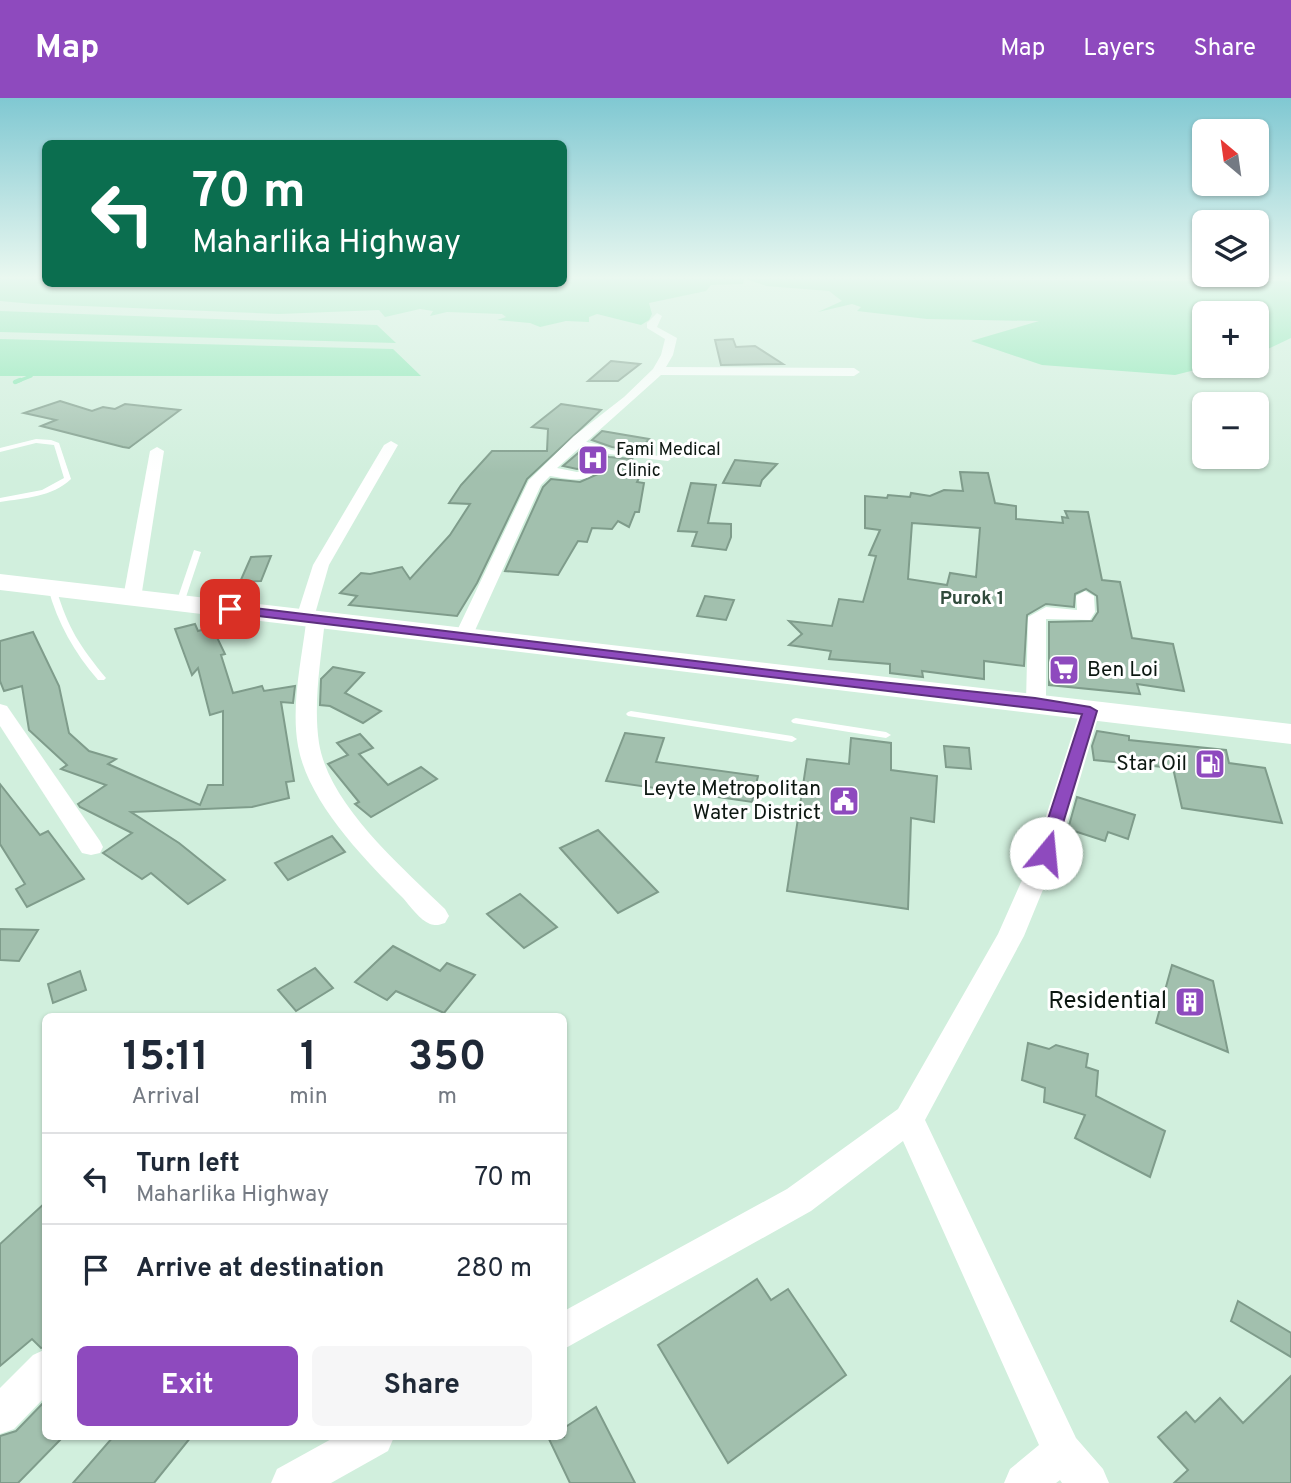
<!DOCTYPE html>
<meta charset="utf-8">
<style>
body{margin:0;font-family:Overpass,sans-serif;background:#f6f6f7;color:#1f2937;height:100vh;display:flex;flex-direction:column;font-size:26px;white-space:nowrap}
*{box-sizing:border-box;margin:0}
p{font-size:23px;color:#747a83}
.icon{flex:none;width:38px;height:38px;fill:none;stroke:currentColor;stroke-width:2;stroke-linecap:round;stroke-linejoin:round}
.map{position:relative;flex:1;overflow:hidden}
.panel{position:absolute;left:42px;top:915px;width:525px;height:427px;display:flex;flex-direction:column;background:#fff;border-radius:10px;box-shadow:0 2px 5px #0004}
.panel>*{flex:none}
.hud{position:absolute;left:42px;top:42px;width:525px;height:147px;border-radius:10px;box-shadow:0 2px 5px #0004;background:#0b6e4f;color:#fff;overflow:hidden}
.needle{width:46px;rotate:331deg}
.controls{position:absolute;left:1192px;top:21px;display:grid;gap:14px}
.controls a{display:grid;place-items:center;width:77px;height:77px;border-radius:10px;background:#fff;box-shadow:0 2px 5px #0004;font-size:35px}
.pin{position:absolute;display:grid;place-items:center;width:60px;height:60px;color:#fff;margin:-30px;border-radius:14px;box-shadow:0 4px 10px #0006}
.me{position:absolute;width:77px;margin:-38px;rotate:17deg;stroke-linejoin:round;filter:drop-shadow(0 0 5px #0008)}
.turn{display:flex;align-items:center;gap:24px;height:147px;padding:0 35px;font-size:32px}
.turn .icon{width:91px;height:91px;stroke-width:2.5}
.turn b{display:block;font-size:49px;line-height:60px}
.eta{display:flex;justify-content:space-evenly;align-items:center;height:119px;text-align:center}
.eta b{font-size:42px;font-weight:700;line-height:49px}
.primary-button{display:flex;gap:14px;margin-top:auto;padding:14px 35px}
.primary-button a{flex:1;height:80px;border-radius:10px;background:#8e4abe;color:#fff;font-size:28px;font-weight:700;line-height:80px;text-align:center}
.primary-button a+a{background:#f6f6f7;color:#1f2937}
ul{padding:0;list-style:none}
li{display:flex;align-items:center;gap:21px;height:91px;padding:0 35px;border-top:2px solid #e0e1e3}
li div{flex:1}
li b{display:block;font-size:26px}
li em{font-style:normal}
header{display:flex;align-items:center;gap:42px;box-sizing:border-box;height:98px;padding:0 35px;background:#8e4abe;color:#fff}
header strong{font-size:33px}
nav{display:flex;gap:38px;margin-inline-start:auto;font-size:24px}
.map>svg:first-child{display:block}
.water{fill:#85e6b1}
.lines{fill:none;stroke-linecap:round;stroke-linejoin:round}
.stream-far1{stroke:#85e6b1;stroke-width:3.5}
.stream{stroke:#85e6b1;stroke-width:4.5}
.building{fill:#a2c0ae;stroke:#7f9c8b;stroke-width:2;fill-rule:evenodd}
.service{fill:#fff;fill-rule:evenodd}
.minor{fill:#fff;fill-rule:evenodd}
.primary{fill:#fff;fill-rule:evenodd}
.route{fill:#8e4abe;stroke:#5c307c;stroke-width:2}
.labels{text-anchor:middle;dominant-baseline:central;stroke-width:6;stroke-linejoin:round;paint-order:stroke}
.far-poi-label{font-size:18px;fill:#0c1711;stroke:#fff;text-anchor:start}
.far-neighbourhood-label{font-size:19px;font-weight:bold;fill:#304a3b;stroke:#fff}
.poi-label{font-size:21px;fill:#0c1711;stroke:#fff;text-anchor:end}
.near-poi-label{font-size:24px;fill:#0c1711;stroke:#fff;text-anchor:end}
</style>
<header>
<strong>Map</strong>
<nav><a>Map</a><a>Layers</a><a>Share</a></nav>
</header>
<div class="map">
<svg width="1291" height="1385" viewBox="0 0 1291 1385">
<rect width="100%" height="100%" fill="#d1efdd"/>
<!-- water -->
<g class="water">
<path d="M0 181H45L46 186H564V181H744L743 186 711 187 706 193 649 205 652 216 649 222 641 227 597 216 589 219V224L566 223 540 229 530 225 497 222 506 219 502 216 447 214 430 218 433 213 420 211 385 219 379 212 279 216 34 206 0 203Z"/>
<path d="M746 181 1285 183 1291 184V240L1257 256 1256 215H1204V268H1211L1175 277 1042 267 971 243 1039 223 927 221 857 213 861 209 852 206 818 214 842 203 829 193 766 188Z"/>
<path d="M0 213 377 227 396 245 0 234Z"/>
<path d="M0 241 393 251 421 278H0Z"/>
</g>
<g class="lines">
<!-- stream-far1 -->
<path class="stream-far1" d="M16 284 31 278"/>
<!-- stream -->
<path class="stream" d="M15 284 20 282"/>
</g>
<!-- building -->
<g class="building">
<path d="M733 241 736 249 755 248 783 266 721 267 715 242Z"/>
<path d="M611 263 640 266 618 283H588Z"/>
<path d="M60 303 92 313 103 309 115 311 125 306 180 312 129 350 123 349 41 328 56 322 24 315Z"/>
<path d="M561 306 601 312 527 381 477 485 457 518 349 507 357 498 340 495 361 475 370 476 402 469 410 481 450 437 470 406 449 405 461 387 492 353H547L548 331 532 329Z"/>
<path d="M602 333 649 341 639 353 612 349 592 342Z"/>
<path d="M584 350 609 359 632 361 622 375 641 376 637 384 644 385 639 414H635L629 429 618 423 612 431 592 430 587 444 578 443 558 477 505 473 543 389 551 381 580 384 598 376 589 369 577 371 563 368Z"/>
<path d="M735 362 777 366 762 382 760 388 723 385Z"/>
<path d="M960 374 988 375 995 405 1016 408V421L1063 425 1062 419 1068 420 1065 413 1088 414 1102 482 1120 484 1132 540 1173 546 1184 593 1137 586 1140 596 1049 587V524L1092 523 1098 514 1097 498 1086 491 1075 496 1074 509 1046 506 1027 517 1024 568 984 563V581L922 573 923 579 890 575V566L829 561 831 553 789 547 802 536 789 523 832 528 839 501 863 504 876 458 869 457 880 432 865 430V398L887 400 888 397 910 399 911 395 930 398 944 392 963 393ZM912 425 980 430 976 479 950 475 947 487 908 481Z"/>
<path d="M691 385 716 387 708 425 731 426V439L726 452 692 448 697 434 678 433Z"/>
<path d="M271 458 261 483 240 484 251 459Z"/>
<path d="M705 498 734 502 726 522 697 518Z"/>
<path d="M195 526 198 533 212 529 225 556 221 557 233 595 262 588 264 593 295 588 293 605 281 604 294 683 286 684 289 700 252 709 131 714 179 745 225 782 188 806 151 775 142 781 103 755 132 735 80 709 78 706 106 687 61 671 67 667 29 632 22 588 4 593 0 583V543L33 534 59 588 69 635 89 653 116 661 108 666 200 707 208 687H223V613L210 617 198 570 192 577 175 531Z"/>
<path d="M333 569 364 575 345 595 381 613 363 625 330 608 320 607 321 581Z"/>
<path d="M1097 633 1129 638V642L1226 652 1229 665 1265 670 1282 725 1182 710 1173 670 1094 662 1092 648Z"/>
<path d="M625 635 664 640 656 664 758 678 752 704 606 683Z"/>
<path d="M360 636 373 650 359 656 388 687 421 669 437 681 371 719 355 706 359 704 328 666 348 657 337 645Z"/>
<path d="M851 640 891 645V672L937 678 934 724 911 720 908 811 787 793 807 661 849 666Z"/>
<path d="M944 648 969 650 971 671 946 669Z"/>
<path d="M0 686 40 737 48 733 84 781 27 809 16 791 25 786 0 746Z"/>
<path d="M1077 699 1135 717 1128 741 1108 734 1105 743 1068 731Z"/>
<path d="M598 732 658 794 618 815 560 750Z"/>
<path d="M332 738 345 754 288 782 275 765Z"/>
<path d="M520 796 557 829 524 850 487 816Z"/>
<path d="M0 831 38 832 19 863 0 862Z"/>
<path d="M393 848 440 873 447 865 475 877 444 915 396 893 387 902 355 884Z"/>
<path d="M1172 867 1213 883 1228 954 1156 925Z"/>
<path d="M315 870 333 890 296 913 278 892Z"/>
<path d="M80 873 86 892 53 905 48 886Z"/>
<path d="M1028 945 1049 951 1056 947 1088 956 1086 969 1098 973 1096 998 1165 1033 1150 1079 1075 1040 1085 1017 1044 1004 1045 990 1022 982Z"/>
<path d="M46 1104V1249L41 1250 32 1241 0 1268V1146Z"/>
<path d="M757 1181 771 1202 788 1191 846 1277 728 1365 658 1247Z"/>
<path d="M1238 1203 1291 1235V1259L1231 1223Z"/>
<path d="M1291 1278V1385H1174L1188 1372 1158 1339 1186 1314 1195 1324 1220 1300 1243 1325Z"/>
<path d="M46 1302V1339H63L18 1385H0V1338L16 1333Z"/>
<path d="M596 1309 635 1385H570L548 1339H564V1330Z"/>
<path d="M113 1339H191L154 1385H73Z"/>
</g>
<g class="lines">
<!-- service -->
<g class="service">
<path d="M36 341 51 342 59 345 71 381C52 399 25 400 0 404V400L42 392 64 380 54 347 36 345 0 354V350Z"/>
<path d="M577 342 601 347 611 352 668 359 671 361 668 363 609 356 597 350 575 345 574 344Z"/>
<path d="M194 452 201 454 184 505 180 507H177L176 505Z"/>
<path d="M49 488H55L56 490C68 531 80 548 106 580L104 582H98C74 554 58 526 48 490Z"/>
<path d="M631 613 792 638 797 641 792 644 628 618 626 616 628 614Z"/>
<path d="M796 620 886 634 891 637 886 640 793 625 791 623 793 621Z"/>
</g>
<!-- minor -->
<g class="minor">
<path d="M657 215 662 218 657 229 677 240 673 257 666 269 854 270 860 274 854 278 661 277 557 370 577 374 588 371 595 375C583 386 565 380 550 378L541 387 472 539 470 543H456L454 539 529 382 574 338 624 299 653 271 661 257 665 241 647 230V225Z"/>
<path d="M391 343 398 347 329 467 315 516 322 517 325 521C321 562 313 604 319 645 329 707 402 769 445 811L449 818 445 825C439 827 436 828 430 826 420 822 410 808 403 800 364 761 308 704 298 648 291 608 301 565 306 525L299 524 296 520 313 467 384 347Z"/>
<path d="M157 349 164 353 141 500 132 505 123 500 150 353Z"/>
<path d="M1085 493 1094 498 1095 514 1090 522 1046 521V604L1043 608H1029L1026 604 1028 519 1046 509 1077 512 1076 498Z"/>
<path d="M0 606 7 608 100 743 103 749 100 755 91 757 82 755 0 628Z"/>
<path d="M1090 607 1097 609 1100 613 1058 755 1024 838 925 1022 1076 1340 1103 1371 1109 1385H1062L1060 1382 1056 1385H1004L1010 1371 1039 1347 903 1043 811 1113 564 1251V1213L787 1091 898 1011 998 836 1034 755 1080 613 1083 609Z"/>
<path d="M46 1251V1298L14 1331 0 1336V1290L33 1257Z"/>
<path d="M335 1339H394L388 1353 331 1385H271L277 1371Z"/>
</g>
<!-- primary -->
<path class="primary" d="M0 476 1291 626V646L0 492Z"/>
</g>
<!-- sky -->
<linearGradient id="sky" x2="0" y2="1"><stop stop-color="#80c8d2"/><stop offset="0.48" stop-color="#eaf8f0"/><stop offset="1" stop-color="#eaf8f0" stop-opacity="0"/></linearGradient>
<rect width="1291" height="375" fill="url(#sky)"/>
<!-- route -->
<path class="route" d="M230 507 804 576 1035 600 1090 609 1097 613 1054 755 1046 761 1037 755 1082 616 225 514 223 511Z"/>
<!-- icons -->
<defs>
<g id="hospital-square" transform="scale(1.575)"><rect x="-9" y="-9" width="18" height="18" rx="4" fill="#8e4abe" stroke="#fff"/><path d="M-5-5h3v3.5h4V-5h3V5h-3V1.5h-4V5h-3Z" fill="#fff"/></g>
<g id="supermarket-square" transform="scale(1.575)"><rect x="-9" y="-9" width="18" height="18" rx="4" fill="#8e4abe" stroke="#fff"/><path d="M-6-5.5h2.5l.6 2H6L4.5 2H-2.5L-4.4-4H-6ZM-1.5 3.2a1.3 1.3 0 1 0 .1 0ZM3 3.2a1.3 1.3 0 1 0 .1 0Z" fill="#fff"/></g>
<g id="fuel-square" transform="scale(1.575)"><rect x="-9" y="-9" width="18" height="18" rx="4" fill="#8e4abe" stroke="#fff"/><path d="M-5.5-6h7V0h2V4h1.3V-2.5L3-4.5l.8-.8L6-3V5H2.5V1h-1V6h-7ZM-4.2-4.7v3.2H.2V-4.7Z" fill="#fff"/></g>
<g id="civic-square" transform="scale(1.575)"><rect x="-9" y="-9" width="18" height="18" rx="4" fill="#8e4abe" stroke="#fff"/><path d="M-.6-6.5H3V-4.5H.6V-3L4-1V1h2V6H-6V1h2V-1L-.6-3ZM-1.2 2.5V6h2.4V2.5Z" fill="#fff"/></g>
<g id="building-square" transform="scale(1.575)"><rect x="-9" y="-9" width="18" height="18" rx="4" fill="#8e4abe" stroke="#fff"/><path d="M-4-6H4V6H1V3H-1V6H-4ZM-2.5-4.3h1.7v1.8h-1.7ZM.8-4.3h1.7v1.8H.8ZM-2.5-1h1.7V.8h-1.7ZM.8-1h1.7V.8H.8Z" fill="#fff"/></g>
</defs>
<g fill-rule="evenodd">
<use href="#hospital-square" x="593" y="362"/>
<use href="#supermarket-square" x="1064" y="572"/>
<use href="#fuel-square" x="1210" y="666"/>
<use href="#civic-square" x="844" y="703"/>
<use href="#building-square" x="1190" y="904"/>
</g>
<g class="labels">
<!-- far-poi labels -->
<g class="far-poi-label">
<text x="616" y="352">Fami Medical<tspan x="616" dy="21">Clinic</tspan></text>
</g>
<!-- far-neighbourhood labels -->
<g class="far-neighbourhood-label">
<text x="972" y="501">Purok 1</text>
</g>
<!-- poi labels -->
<g class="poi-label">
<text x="1087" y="572" text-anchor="start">Ben Loi</text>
<text x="1187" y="666">Star Oil</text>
<text x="821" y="691">Leyte Metropolitan<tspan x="821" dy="24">Water District</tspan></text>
</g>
<!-- near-poi labels -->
<g class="near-poi-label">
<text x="1167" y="904">Residential</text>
</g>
</g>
</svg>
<div class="controls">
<a><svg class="needle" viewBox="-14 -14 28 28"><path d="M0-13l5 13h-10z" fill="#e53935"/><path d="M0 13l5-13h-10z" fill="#747a83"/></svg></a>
<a><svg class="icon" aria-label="layers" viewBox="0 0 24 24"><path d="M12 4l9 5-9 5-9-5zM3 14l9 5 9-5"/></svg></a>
<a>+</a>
<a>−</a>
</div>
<div class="pin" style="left:230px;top:511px;background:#d93025"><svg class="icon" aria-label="arrive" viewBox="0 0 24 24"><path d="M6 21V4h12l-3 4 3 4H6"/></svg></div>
<svg class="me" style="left:1046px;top:755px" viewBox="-20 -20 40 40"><circle r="19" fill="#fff"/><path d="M0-13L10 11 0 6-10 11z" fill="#8e4abe"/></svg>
<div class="hud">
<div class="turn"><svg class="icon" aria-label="left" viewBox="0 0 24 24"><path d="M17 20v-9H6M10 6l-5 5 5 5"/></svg><div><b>70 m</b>Maharlika Highway</div></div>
</div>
<section class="panel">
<div class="eta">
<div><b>15:11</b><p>Arrival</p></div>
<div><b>1</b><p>min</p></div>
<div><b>350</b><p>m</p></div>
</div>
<ul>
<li><svg class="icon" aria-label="left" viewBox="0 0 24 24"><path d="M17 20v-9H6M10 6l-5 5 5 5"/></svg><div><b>Turn left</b><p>Maharlika Highway</p></div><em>70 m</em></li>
<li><svg class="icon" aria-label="arrive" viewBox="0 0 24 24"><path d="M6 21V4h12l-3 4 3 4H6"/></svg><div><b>Arrive at destination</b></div><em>280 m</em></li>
</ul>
<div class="primary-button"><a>Exit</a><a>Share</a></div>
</section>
</div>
